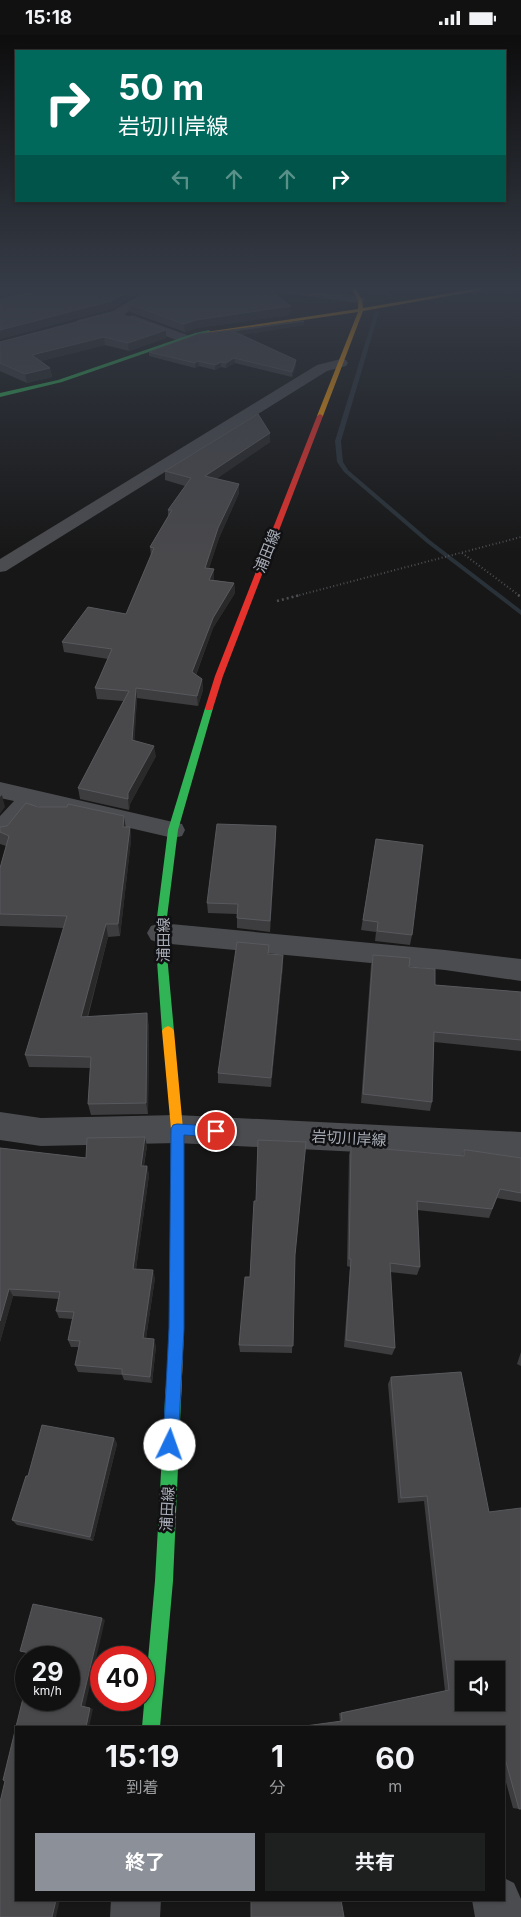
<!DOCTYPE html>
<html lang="ja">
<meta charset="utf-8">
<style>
body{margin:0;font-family:Inter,"Noto Sans JP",sans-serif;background:#1e1f1f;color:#f1f3f6;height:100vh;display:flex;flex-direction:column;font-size:19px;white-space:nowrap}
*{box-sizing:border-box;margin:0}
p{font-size:16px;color:#9c9d9f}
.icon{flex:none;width:28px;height:28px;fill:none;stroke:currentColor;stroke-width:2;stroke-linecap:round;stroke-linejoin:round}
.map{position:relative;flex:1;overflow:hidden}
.details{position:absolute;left:15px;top:1691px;width:490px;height:175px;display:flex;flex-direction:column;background:#111;border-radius:0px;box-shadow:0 1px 4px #0004,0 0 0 1px #303131}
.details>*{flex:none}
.banner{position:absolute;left:15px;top:15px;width:491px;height:152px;border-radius:0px;box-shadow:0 1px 4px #0004,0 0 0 1px #303131;background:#00695c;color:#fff;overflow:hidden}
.fabs{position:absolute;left:455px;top:1626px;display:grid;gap:10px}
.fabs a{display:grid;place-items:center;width:50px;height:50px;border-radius:0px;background:#111;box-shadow:0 1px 4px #0004,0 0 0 1px #303131;font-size:25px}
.speed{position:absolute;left:15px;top:1611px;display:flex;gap:10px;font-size:25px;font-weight:700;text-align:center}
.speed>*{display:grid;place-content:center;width:65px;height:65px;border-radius:50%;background:#111;box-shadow:0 1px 4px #0004,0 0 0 1px #303131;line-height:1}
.speed small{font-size:12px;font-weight:400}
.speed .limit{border:8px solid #d22;background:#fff;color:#111}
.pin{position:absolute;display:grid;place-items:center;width:42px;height:42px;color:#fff;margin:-21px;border:2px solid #fff;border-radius:50%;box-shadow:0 1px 5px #0007}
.me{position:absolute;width:55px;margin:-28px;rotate:3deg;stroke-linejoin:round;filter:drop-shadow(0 0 4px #0008)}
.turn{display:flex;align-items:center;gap:18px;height:105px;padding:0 20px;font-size:22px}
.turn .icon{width:65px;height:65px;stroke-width:2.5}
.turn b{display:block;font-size:35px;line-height:42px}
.lanes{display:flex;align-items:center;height:48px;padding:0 20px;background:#0003;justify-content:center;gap:25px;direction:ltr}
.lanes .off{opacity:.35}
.eta{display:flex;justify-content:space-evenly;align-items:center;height:85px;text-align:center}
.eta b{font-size:30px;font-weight:700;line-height:35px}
.cta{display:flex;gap:10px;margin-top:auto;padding:10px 20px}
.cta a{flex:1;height:58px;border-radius:0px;background:#8c9099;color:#fff;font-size:20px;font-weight:700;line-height:58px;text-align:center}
.cta a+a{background:#1e1f1f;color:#f1f3f6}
.status{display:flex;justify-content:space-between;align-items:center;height:35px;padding:0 25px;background:#111;direction:ltr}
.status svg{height:14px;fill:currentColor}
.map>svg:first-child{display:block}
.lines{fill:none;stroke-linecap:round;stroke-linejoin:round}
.stream{fill:#2a3239;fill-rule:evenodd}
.path-far1{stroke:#4d4e52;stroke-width:2;stroke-dasharray:1 2.5;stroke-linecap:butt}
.path{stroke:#4d4e52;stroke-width:2.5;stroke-dasharray:2 3;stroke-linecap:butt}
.street{fill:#4b4c50;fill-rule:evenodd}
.fast{fill:#30b455;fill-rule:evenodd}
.slow{fill:#ff9f0a;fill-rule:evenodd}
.jam{fill:#e5322d;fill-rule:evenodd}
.wall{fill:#3d3d3f}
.shaded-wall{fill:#29292a}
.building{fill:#49494c;stroke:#58595d;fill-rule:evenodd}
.route{fill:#1a73e8;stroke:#114b97}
.labels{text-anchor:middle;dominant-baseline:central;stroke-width:5;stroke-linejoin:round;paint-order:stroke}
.street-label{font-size:15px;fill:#a8adb8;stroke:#111113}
</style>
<div class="status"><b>15:18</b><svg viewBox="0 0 49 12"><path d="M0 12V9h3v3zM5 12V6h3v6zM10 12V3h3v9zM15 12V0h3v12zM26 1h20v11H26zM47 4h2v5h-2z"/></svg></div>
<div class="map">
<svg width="521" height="1882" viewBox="0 0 521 1882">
<rect width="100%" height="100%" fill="#171717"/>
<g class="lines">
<!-- stream -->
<g class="stream">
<path d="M383 257 392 261 393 262 391 263 382 259H372Z"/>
<path d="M375 276 379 277 341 406 343 427 348 435 431 506 521 575V580L427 508 344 437 337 427 335 406Z"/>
</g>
<!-- path-far1 -->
<g class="path-far1">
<path d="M462 518 520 561"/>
<path d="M296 561 521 502"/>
</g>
<!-- path -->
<g class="path">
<path d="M518 560 521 562"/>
<path d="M277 566 300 560"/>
</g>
<!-- street -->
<g class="street">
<path d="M269 254H302L360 262 366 265 360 268 275 257Z"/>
<path d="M144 257 150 260 148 262 121 282 82 292 76 288 78 285 113 276Z"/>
<path d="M132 280 187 300 189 303 183 307 179 306 128 287 126 284Z"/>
<path d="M341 324 346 325 348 328 346 331 327 336 6 536 0 537V524L317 330Z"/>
<path d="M0 747 173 787 182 789 185 795 182 801 173 803 35 771 9 802 0 804V781L14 766 0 763Z"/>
<path d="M160 888 445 915 521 924V946L445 935 160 908 151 905 147 898 151 891Z"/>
<path d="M0 1077 41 1083 177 1080 521 1097V1125L177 1108 41 1111 0 1105Z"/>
<path d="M504 1843 514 1848 521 1864V1882H475L472 1865H504Z"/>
<path d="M111 1865H161L160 1882H110Z"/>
</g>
<!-- fast -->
<g class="fast">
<path d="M209 295 211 298 198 300 62 347 0 362V358L58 345 195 298Z"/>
<path d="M209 670 213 673 178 795 165 898 174 996 172 999H164L162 996 155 898 168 795 205 673Z"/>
<path d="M173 1357 178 1360 181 1365 173 1546 160 1692H142L155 1546 165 1365 168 1360Z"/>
</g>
<!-- slow -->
<g class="slow">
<path d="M352 254H356L362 265 363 273 476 254H487L363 276 323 381 320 383 317 381 358 277 209 299 206 297 358 274V265Z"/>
<path d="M168 991 172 993 174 996 183 1094 184 1293 181 1365 178 1370 173 1373 168 1370 165 1365 170 1293 171 1094 162 996 164 993Z"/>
</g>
<!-- jam -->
<path class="jam" d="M320 379 323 381 223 641 213 673 212 675H206L205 673 215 641 317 381Z"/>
</g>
<!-- wall -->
<g class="wall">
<path d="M42 254H273V257L290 280 197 293 185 297 130 277 129 269 146 257 143 255 112 274 0 304V264Z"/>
<path d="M115 277 166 303 129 316 105 310 41 326 50 333 52 342 27 348 0 336V307Z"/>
<path d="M304 286V290L241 300 296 330 292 342 235 328 226 333 221 332 215 335 199 331 195 333 149 321V317Z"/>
<path d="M270 398V407L216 444 239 449V458L219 503 209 533 214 534V545L234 548 235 558 213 593 196 640 202 644 203 655 198 671 137 663 134 706 156 721 130 769 129 775 80 764 78 753 123 666 97 664 95 653 108 624 64 617 62 607 126 579 151 521 150 512 168 481V475L185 451 165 445V436Z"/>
<path d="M38 772 126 792H130L131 805 120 901 108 902 88 982 149 990 148 1079 91 1080 88 1069 90 1033 29 1032 25 1020 64 893 0 891V833L6 811 0 809V792L7 791Z"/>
<path d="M276 801 270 897 237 893V879L208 878 207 868Z"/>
<path d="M376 804 412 900 410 910 375 906 376 897 361 895Z"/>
<path d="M269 910 268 919 283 930 271 1052 218 1048V1038Z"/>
<path d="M373 920 409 932 435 950 521 957V1016L434 1007 432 1067 430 1076 361 1068 371 930Z"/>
<path d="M147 1111 144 1131H147L149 1140 136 1234 155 1243 146 1303 156 1311 152 1348 124 1345 122 1340 78 1337 75 1330 79 1312H71L68 1305 72 1284 59 1283 56 1276 59 1264 13 1261 0 1307V1113L86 1123Z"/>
<path d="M351 1111 462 1121 464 1115 521 1123V1167L497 1163 489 1183 417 1175 420 1232 417 1240 390 1237 395 1313 392 1320 344 1312 350 1232 347 1231 349 1120Z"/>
<path d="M295 1223 292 1318 240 1317 239 1310 250 1242Z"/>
<path d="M521 1317V1331L517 1329Z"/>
<path d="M461 1337 519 1774 513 1773 504 1740V1692L340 1687 339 1678H341L445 1656 424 1466 398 1468 388 1349 391 1342Z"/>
<path d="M114 1403 117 1409 93 1506 17 1490 12 1485 28 1441Z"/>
</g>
<!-- shaded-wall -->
<g class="shaded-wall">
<path d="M2 254H35L0 263V255Z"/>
<path d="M131 254H143V255L112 274 0 304V295Z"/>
<path d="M291 271 290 280 197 293 185 297 184 289 196 285Z"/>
<path d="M304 286V290L233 301V296Z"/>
<path d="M166 295V303L129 316 128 308Z"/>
<path d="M104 302 105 310 33 328 32 320Z"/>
<path d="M234 323 235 328 226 333V328Z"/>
<path d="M296 325V330L292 342V337Z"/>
<path d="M198 326 199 331 195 333V328Z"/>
<path d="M221 327V332L215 335V330Z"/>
<path d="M50 333 52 342 27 348 25 339Z"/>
<path d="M270 398V407L206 451 205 441Z"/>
<path d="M239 449V458L219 503 206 543 205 533 218 493Z"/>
<path d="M214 534V544L210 555 209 545Z"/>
<path d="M234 548 235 558 213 593 193 647 192 637 213 583Z"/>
<path d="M202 644 203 655 198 671 197 661Z"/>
<path d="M136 653 137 663 134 716 132 705Z"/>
<path d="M154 711 156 721 130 769 129 775 128 764V758Z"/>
<path d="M2 760 5 772 0 779V762Z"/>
<path d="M124 781 126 794 123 792Z"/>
<path d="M276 791V801L270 897V886Z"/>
<path d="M130 792 131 805 120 901 118 889Z"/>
<path d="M106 889 108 902 84 994 81 982Z"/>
<path d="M283 920V930L271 1052V1043Z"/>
<path d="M147 978 149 990 148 1079 146 1068Z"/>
<path d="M145 1102 147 1111 142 1139 141 1131Z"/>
<path d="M147 1131 149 1140 135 1241 133 1234Z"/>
<path d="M153 1235 155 1243 145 1310 143 1303Z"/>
<path d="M9 1254 13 1261 0 1307V1286Z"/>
<path d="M154 1304 156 1311 152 1348 150 1342Z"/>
<path d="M114 1403 117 1409 93 1506 90 1502Z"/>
<path d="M102 1583 105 1585 85 1672 81 1671Z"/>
<path d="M90 1673 93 1674 89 1692H86Z"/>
<path d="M56 1865H60L56 1882H52Z"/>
</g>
<!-- building -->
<g class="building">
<path d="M42 254H131L111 266 0 295V264Z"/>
<path d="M150 254H269L291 271 196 285 184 289 129 269Z"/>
<path d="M115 277 166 295 128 308 104 302 32 320 50 333 25 339 0 328V307Z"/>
<path d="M304 286 233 296 296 325 292 337 234 323 226 328 221 327 215 330 198 326 195 328 149 317 199 299Z"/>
<path d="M258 379 270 398 205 441 239 449 218 493 205 533 214 534 209 545 234 548 213 583 192 637 202 644 197 661 136 653 132 705 154 711 128 758V764L78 753 129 656 95 653 112 614 62 607 88 572 126 579 154 513 150 512 172 475H168L191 443 165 436Z"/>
<path d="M26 768 38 772H67L68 769 124 781 123 792H130L118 889H106L81 982 147 978 146 1068 88 1069 91 1022 25 1020 67 881 0 879V833L9 801 0 797V792L7 791Z"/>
<path d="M217 789 276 791 270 886 237 883 238 869 207 868Z"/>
<path d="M376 804 423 810 412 900 377 896 378 887 363 885Z"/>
<path d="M237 907 269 910 268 919 283 920 271 1043 218 1038Z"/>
<path d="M373 920 410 923 409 932 435 934V950L521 957V1005L434 997 432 1067 363 1059Z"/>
<path d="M145 1102 141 1131H147L133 1234 153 1235 143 1303 154 1304 150 1342 122 1339V1334L75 1330 80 1306 68 1305 74 1277 56 1276 60 1257 9 1254 0 1286V1113L86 1123 87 1103Z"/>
<path d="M258 1105 306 1107 295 1220 293 1311 239 1310 245 1242H250L254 1166H256Z"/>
<path d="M351 1111 464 1121V1115H467L521 1123V1158L500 1154 492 1174 417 1166 420 1232 390 1228 395 1313 346 1305 351 1224H349Z"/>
<path d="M461 1337 489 1477 521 1473V1774H519L504 1720V1692H298L342 1686 341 1678 449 1655 427 1461 401 1463 391 1342ZM464 1635H496V1668H464Z"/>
<path d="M42 1390 114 1403 90 1502 12 1485 26 1441H28Z"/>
<path d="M33 1569 102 1583 81 1671 90 1673 86 1692H16V1865H56L52 1882H0V1767L5 1746 3 1745 26 1651V1665H69V1622H33L34 1619 20 1616Z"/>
<path d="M251 1865H341L344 1882H251Z"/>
</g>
<!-- sky -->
<linearGradient id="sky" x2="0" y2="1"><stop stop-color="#0d0d0d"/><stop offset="0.49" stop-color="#363c47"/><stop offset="1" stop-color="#363c47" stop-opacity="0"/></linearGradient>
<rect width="521" height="518" fill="url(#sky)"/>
<!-- route -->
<path class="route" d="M177 1089 216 1091 220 1092 222 1096 220 1100 216 1102 184 1100V1293L178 1410 176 1415 170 1418 165 1415 163 1410 169 1293 171 1094 173 1090Z"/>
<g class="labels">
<!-- street labels -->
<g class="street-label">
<text transform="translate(267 516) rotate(-68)">浦田線</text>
<text transform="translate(163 905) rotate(-90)">浦田線</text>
<text transform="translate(349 1103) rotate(3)">岩切川岸線</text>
<text transform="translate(167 1474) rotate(-87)">浦田線</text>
</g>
</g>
</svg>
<div class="fabs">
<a><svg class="icon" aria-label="sound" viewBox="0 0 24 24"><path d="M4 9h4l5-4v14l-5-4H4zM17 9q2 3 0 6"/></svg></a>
</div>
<div class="speed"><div>29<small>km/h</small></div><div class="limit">40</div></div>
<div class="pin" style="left:216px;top:1096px;background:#d93025"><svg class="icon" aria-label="arrive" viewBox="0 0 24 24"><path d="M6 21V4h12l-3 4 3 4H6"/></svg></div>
<svg class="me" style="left:170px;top:1410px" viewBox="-20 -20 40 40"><circle r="19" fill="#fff"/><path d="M0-13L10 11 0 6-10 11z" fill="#1a73e8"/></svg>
<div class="banner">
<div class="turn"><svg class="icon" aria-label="right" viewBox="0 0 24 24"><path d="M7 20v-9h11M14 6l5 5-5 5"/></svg><div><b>50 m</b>岩切川岸線</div></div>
<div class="lanes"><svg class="icon off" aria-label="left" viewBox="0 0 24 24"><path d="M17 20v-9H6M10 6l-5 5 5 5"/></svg><svg class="icon off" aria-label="ahead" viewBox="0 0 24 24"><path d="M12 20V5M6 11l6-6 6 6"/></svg><svg class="icon off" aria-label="ahead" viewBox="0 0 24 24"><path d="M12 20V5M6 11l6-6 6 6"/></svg><svg class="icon" aria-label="right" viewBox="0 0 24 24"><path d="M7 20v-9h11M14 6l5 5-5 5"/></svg></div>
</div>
<section class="details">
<div class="eta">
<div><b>15:19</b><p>到着</p></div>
<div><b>1</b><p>分</p></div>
<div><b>60</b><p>m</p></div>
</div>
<div class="cta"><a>終了</a><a>共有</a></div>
</section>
</div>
